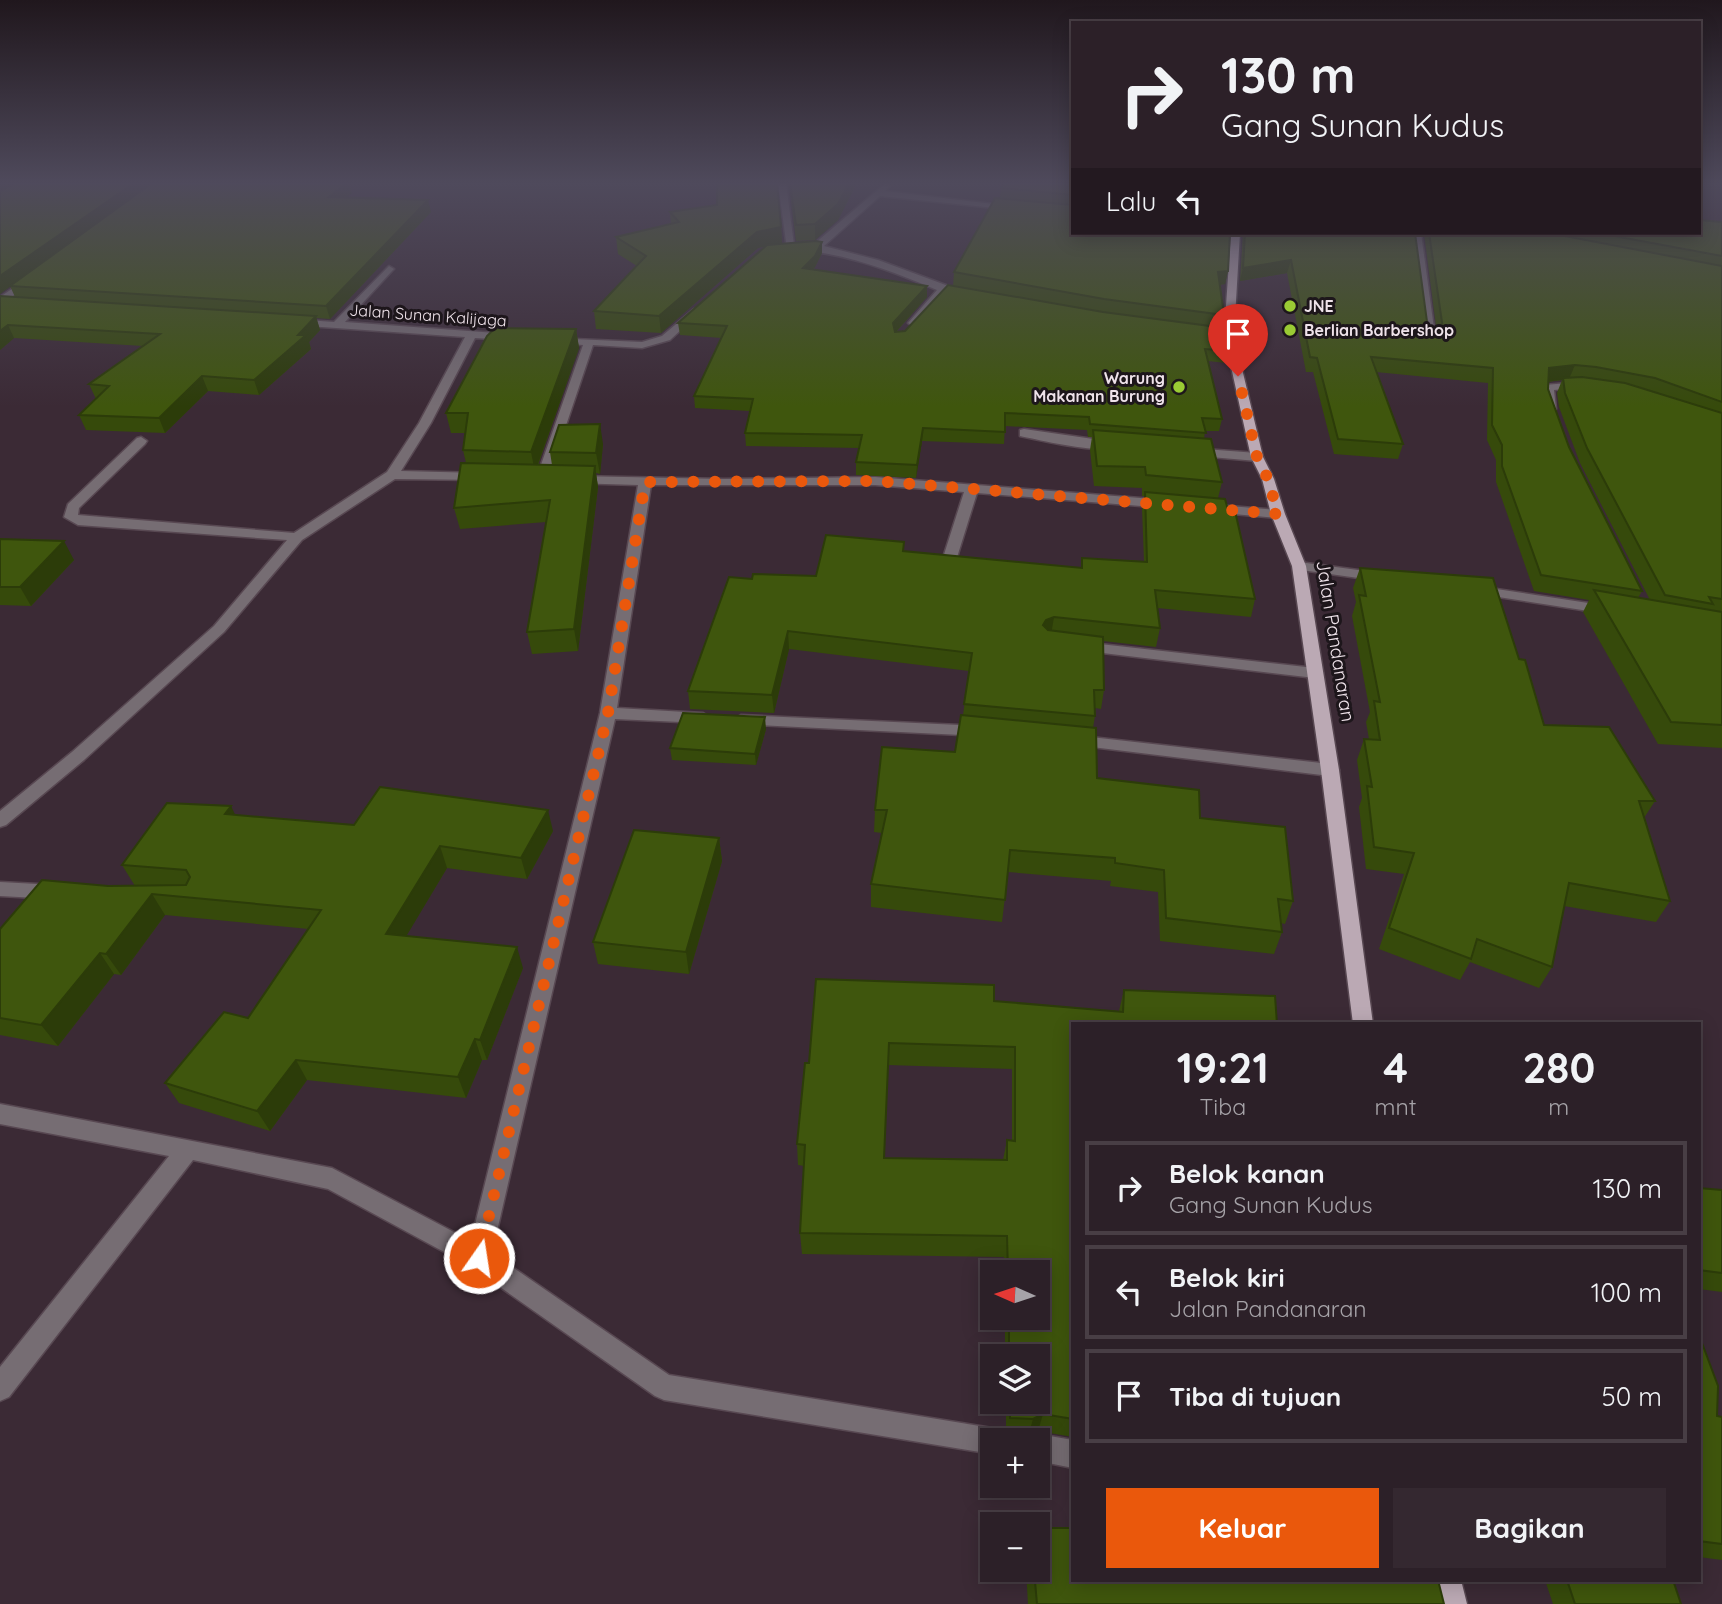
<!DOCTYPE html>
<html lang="id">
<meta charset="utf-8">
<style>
body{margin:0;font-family:Quicksand,sans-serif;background:#342830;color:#f1f3f6;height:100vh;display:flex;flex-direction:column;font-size:26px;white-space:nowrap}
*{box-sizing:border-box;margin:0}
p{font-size:23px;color:#a6a3a8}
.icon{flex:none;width:38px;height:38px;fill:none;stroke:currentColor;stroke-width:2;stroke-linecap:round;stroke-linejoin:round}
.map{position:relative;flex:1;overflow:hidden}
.panel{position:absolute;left:1071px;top:1022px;width:630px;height:560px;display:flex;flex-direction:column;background:#2c2028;border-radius:0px;box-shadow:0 4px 18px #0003,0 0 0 2px #483e45}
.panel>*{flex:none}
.hud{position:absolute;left:1071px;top:21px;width:630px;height:214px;border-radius:0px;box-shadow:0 4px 18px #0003,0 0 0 2px #483e45;background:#2c2028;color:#f1f3f6;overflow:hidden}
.needle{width:46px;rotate:273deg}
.tools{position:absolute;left:980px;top:1260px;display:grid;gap:14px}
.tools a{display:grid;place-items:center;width:70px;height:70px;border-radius:0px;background:#2c2028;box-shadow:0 4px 18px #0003,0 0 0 2px #483e45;font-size:35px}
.pin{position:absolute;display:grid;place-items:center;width:60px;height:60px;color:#fff;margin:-72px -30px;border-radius:50% 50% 50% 0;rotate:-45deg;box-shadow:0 0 7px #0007}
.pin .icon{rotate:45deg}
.me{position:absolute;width:77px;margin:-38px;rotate:13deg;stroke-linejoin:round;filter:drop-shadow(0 0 5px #0008)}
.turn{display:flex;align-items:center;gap:24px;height:147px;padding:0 35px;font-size:32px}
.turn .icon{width:91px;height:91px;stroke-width:2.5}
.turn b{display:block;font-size:49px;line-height:60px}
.then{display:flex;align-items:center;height:66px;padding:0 35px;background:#0003;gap:14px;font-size:26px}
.eta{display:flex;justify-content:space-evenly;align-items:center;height:119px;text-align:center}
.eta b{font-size:42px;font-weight:800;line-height:49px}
.primary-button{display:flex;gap:14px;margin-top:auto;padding:14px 35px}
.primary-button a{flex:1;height:80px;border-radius:0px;background:#ea580c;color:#fff;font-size:28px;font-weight:800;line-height:80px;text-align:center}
.primary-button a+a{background:#342830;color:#f1f3f6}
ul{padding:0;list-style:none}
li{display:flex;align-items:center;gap:21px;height:94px;margin:0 14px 10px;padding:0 21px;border:4px solid #483e45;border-radius:0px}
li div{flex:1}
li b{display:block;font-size:26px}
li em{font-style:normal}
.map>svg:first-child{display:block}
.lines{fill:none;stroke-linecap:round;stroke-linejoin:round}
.minor-casing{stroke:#584852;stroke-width:3}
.major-casing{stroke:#584852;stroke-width:3}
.minor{fill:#766d73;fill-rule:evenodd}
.major{fill:#bba9b4;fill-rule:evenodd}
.wall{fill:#364a0b;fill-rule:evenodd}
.shaded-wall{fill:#2c3c09}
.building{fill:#3f560d;stroke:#2c3c09;stroke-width:2;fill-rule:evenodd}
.route{stroke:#ea580c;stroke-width:12;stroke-dasharray:0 21.6}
.poi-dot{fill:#9acb34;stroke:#1d161b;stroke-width:2.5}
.labels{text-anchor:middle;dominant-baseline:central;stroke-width:6;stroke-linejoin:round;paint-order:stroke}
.far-poi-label{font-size:16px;font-weight:bold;fill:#efe3ea;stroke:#1d161b;text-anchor:start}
.far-street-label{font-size:16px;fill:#efe3ea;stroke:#1d161b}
.street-label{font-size:19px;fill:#efe3ea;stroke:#1d161b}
</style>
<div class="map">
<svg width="1722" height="1604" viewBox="0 0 1722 1604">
<rect width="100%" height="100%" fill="#3b2a35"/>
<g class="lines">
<!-- minor casing -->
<g class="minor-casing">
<g id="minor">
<path d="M778 183H786L794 245 814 244 886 183 890 186 885 191 1018 207 1014 210 880 196 824 246 878 260 970 294 965 297 945 293 913 326 908 323 937 290C884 268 842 252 787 249Z"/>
<path d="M1412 233H1421L1436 343 1431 346 1426 343Z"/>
<path d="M389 266 394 269 392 271 345 322 510 334 515 337 510 340 475 338 431 423 401 471 481 473 485 474V480L395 479 302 540 224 632 84 760 6 825 0 827V811L72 752 214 626 287 540 78 525 64 517 68 504 137 438 141 437 147 441 145 444 79 508 78 515 294 533 387 472 419 423 465 337 293 325 288 322 293 319 334 322Z"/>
<path d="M28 278 36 280 0 305V297Z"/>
<path d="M694 309 699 312 698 314 670 340 642 348 593 345 548 479 547 482H537L536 479 583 345 555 343 551 342V338L642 342 662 336Z"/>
<path d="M1581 382 1587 385 1585 387 1554 390 1556 409 1546 411 1544 385Z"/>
<path d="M1024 429 1114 442 1120 446C1107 456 1039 440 1020 436V430Z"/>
<path d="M1191 448 1257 453 1263 457 1257 461 1187 455 1185 452Z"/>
<path d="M576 476 724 479 875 477 1166 500 1173 504 1166 508 977 493 954 567 947 571 940 567 964 492 875 485H651L617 708 703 713 711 718 703 723 615 719 492 1253 669 1375 992 1428 1002 1431 1005 1440H992V1454L664 1400 655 1396 470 1266 328 1189 193 1160 9 1397 0 1401V1367L169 1156 0 1124V1104L332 1168 471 1241 600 713 638 485 571 483 570 480Z"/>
<path d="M1205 504 1278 510 1285 514 1278 518 1200 511 1198 508Z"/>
<path d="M1299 562 1380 573 1387 577 1380 581 1294 569V563Z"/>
<path d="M1477 586 1608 606 1615 610 1608 614 1472 593 1470 590Z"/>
<path d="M1082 642 1315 668 1323 673 1315 678 1077 650 1074 647 1077 644Z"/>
<path d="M741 715 982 726 990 731 982 736 735 724 733 720Z"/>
<path d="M1073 735 1330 764 1339 770 1330 776 1067 744 1065 740 1067 736Z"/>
<path d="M0 882 56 885 63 887 65 892 63 897 56 899 0 896Z"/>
<path d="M1038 1434 1073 1440V1468L1038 1461V1440H1028Z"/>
</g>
</g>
<!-- major casing -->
<g class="major-casing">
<g id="major">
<path d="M1231 233H1240L1234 335 1263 457 1274 479 1285 514 1306 566 1339 770 1373 1024H1353L1321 770 1292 566 1271 514 1262 479 1251 457 1224 335Z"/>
<path d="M1432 1580H1461L1467 1604H1437Z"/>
</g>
</g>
<!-- minor -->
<use href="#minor" class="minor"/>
<!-- major -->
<use href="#major" class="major"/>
</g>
<!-- wall -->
<g class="wall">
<path d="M0 183 352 193 346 197 431 212 330 319 316 318 320 330 309 342 311 349 259 395 208 391 165 433 86 430 79 415 96 399 89 384 143 346 14 338 0 350V296L15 297 10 286 0 294Z"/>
<path d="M789 183H857L838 220 815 240 796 241Z"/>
<path d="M1073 183V233L1228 271 1225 284 1219 285 1224 315 1221 327 1229 351 1226 363 1208 361 1222 419 1219 431H1205L1204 439 1222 482 1218 498 1255 599 1251 617 1157 608 1160 628 1156 647 1103 641 1104 690 1101 709 1095 708V716L1093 728 1097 778 1200 818 1293 901 1285 924 1281 923 1282 932 1274 954 1160 941 1158 892 1110 886 1111 881 1008 872 1002 922 871 907V884L882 833 874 832 875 810 955 752 963 715 969 671 789 649 774 713 690 709 688 691 752 579 816 576 904 542V551L1081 568 1082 558 1144 561 1142 509 1145 496H1142V488L1094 486 1090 450 1092 437H1088L1087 430 1005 426 1004 444 922 441 916 478 856 475V462L859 448 746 446 745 433 750 411 695 408 694 396 722 338 680 335 678 323 766 246 758 248 661 333 596 329 594 311 637 266 618 254 616 237 671 224 670 212 781 227 782 243 773 245 822 242V253L815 267 812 270 927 286V297L896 332 905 331 953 286 954 272 1000 199 1001 188Z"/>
<path d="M1722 222V748L1658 744 1583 612 1589 600 1534 591 1496 482V460L1487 440 1488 383 1376 372 1403 444 1398 459 1334 454 1313 372H1306L1287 273 1240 281 1243 233H1241H1415L1428 329 1437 334 1424 233H1699ZM1562 380 1557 393 1559 407 1580 463 1650 600 1638 598 1642 591 1569 447 1548 389V382Z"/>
<path d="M576 329 579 348 538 465H552L550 452 603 444 600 474 596 473 598 487 578 651 532 654 527 632 546 522 460 529 454 508 466 463 463 450 465 433H451L446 413Z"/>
<path d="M0 539 74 560 31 606 0 605Z"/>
<path d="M1360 568 1519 659 1544 725 1655 801 1644 818 1670 901 1656 922 1564 906 1552 967 1539 988 1470 962 1460 980 1379 949 1404 874 1366 869 1359 807 1362 798 1357 760 1364 739H1369L1366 722 1370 712 1352 616 1356 602 1353 588Z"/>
<path d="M766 729 756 765 672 760 670 748Z"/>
<path d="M235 815 354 825 553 831 527 879 447 868 406 936 523 968 487 1060H482L466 1098 307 1080 270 1131 179 1103 165 1083 248 1018 309 929 165 915 121 975 114 974 58 1046 0 1035V929L108 886H135L122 865Z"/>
<path d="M719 838 722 861 689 974 598 964 593 942Z"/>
<path d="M1124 990 1275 996 1073 1024V1437L1038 1431 1028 1437 1006 1435V1402H1038V1356H1005V1318H1038V1272H1004V1257L802 1254 800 1233 804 1166 798 1165 797 1144 809 1063 994 1001 1119 1011ZM888 1065 1012 1069V1141L1007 1140 1003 1160 884 1158Z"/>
<path d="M1699 1188 1722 1190V1292L1699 1289Z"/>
<path d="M1699 1335 1717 1416 1722 1417V1560L1699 1557Z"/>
<path d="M1026 1570H1038L1444 1604H1028Z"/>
<path d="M1545 1580H1673L1681 1604H1553Z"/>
</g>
<!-- shaded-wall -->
<g class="shaded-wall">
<path d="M0 183H21L0 194Z"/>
<path d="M134 183H155L0 294V276Z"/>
<path d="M346 183H349L352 193 333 209 329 197Z"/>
<path d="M849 183H857L838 220 815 240V224Z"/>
<path d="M428 200 431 212 330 319 326 306Z"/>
<path d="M781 227 782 243 758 248 661 333 659 316 757 232Z"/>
<path d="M822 242V253L815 267 803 280V268Z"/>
<path d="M1291 260 1287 273 1240 281 1243 268Z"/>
<path d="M1228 271 1225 284 1215 285 1218 272Z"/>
<path d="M927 286V297L893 335V323Z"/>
<path d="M316 316 320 330 309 342 311 349 259 395 254 380Z"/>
<path d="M8 325 14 338 0 350V331Z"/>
<path d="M576 329 579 348 535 472 531 452Z"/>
<path d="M1575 365 1569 379 1563 378 1562 380 1544 382 1549 368Z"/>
<path d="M202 376 208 391 165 433 159 418Z"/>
<path d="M600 424 603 444 600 474 596 453Z"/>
<path d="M923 428 922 441 916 478 917 465Z"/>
<path d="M595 466 598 487 578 651 574 629Z"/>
<path d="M64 541 74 560 31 606 20 587Z"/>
<path d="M1054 617 1051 635 1043 625 1046 620Z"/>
<path d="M788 631 789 649 774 713 772 695Z"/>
<path d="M765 717 766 729 756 765 755 754Z"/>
<path d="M231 806 241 827 225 814Z"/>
<path d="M548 810 553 831 527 879 521 858Z"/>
<path d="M719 838 722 861 689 974 686 952Z"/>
<path d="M440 846 447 868 395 955 386 934Z"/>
<path d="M152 894 165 915 121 975 106 954Z"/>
<path d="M517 947 523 968 487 1060 480 1040Z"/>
<path d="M100 953 114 974 58 1046 41 1025Z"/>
<path d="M475 1039 482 1060 466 1098 458 1077Z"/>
<path d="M296 1060 307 1080 270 1131 257 1111Z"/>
<path d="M1043 1414 1038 1431 1028 1437 1033 1419Z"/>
</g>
<!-- building -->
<g class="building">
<path d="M15 183H134L0 276V191Z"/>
<path d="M152 183H346L329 197 428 200 326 306 10 286Z"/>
<path d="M717 183H777L781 227 757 232 659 316 594 311 646 256 616 237 679 222 670 212 717 205Z"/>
<path d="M790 183H849L838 204 815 224 796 225Z"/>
<path d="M1004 183H1073V195L1001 188Z"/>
<path d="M995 198 1073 205V233H1230L1228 271 1218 272 1224 315 1104 299 954 272Z"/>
<path d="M1699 220 1722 222V256L1598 233H1699Z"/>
<path d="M1245 233H1415L1428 329 1437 334 1443 329 1429 233H1549L1722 266V402L1655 378 1596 367 1575 365 1549 368 1548 389 1569 447 1642 591 1541 575 1502 466V445L1492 425 1493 368 1371 357 1403 444 1338 439 1317 358 1310 357 1291 260 1243 268Z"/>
<path d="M816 241 822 242 815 256 803 268 927 286 893 323 895 332 905 331 948 285 1103 312 1225 328 1229 351 1205 349 1222 419 1202 418 1206 433 1090 424 1089 417 1005 413V432L923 428 917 465 856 462 862 435 745 433 753 399 694 396 727 326 678 323 767 245Z"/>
<path d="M0 296 316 316 298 335H306L254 380 202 376 159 418 79 415 109 386 89 384 160 334 8 325 0 331Z"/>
<path d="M495 328 576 329 531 452 463 450 468 413H446L487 336Z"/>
<path d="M1582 377 1625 383 1722 413V599L1709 597 1713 604 1665 595 1587 448 1565 393 1563 378Z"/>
<path d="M600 424 596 453 550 452 559 425Z"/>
<path d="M1093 430 1211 439 1222 482 1146 475 1145 467 1097 466Z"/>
<path d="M461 463 595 466 574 629 527 632 550 500 454 508Z"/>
<path d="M1145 492 1225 499 1228 510 1235 511 1255 599 1155 590 1160 628 1054 617 1046 620 1043 625 1048 630 1103 637 1104 690H1094L1095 716 964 704 972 653 788 631 772 695 688 691 729 577 752 579 753 574 816 576 826 535 904 542 903 551 1082 568V558L1147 562Z"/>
<path d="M0 539 64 541 20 587H0Z"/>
<path d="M1360 568 1493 578 1519 659 1525 660 1544 725 1609 727 1655 801H1639L1670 901 1569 883 1552 967 1477 939 1471 959 1389 928 1414 853 1374 847 1367 786 1372 787 1364 739 1380 740 1374 701 1380 702 1359 595 1366 596Z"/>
<path d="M1594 590 1722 612V725L1671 722Z"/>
<path d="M683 713 765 717 755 754 670 748Z"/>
<path d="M961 715 1096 728 1097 778 1199 790 1200 818 1285 827 1293 901 1278 899 1282 932 1166 918 1164 870 1115 863V858L1010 850 1005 900 871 884 887 810H875L882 747 955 752Z"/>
<path d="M380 787 548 810 521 858 440 846 386 934 517 947 480 1040 475 1039 458 1077 296 1060 257 1111 165 1083 224 1012 248 1018 321 910 152 894 106 954 100 953 41 1025 0 1018V929L42 880 108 886 186 885 190 877 186 870 122 865 167 803 231 806 225 814 354 825Z"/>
<path d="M634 830 719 838 686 952 593 942Z"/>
<path d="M816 979 994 985V1001L1123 1012 1124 990 1275 996 1277 1024H1073V1419L1043 1414 1033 1419 1010 1418V1402H1038V1356H1009V1318H1038V1272H1008L1007 1236 800 1233 805 1145 797 1144 805 1063H809ZM889 1043 1015 1047V1141L1007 1140V1160L884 1158Z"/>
<path d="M1699 1188 1722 1190V1273L1699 1270Z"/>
<path d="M1699 1335 1718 1386 1717 1416 1722 1417V1544L1699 1541Z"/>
<path d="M1038 1528H1073V1580H1438L1444 1604H1037L1034 1570H1038Z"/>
<path d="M1567 1580H1673L1681 1604H1575Z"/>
</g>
<!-- sky -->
<linearGradient id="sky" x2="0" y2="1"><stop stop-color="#20171d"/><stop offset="0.45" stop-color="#4f4a5c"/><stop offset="1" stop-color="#4f4a5c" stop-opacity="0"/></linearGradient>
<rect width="1722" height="407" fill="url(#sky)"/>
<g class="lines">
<!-- route -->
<path class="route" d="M479 1258 608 713 645 482 875 481 1278 514 1268 479 1257 457 1238 376"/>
</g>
<!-- markers -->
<g class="poi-dot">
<circle cx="1290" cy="306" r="7"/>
<circle cx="1290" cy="330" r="7"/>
<circle cx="1179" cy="387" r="7"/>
</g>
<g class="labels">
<!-- far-poi labels -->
<g class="far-poi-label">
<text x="1304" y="306">JNE</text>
<text x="1304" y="330">Berlian Barbershop</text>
<text x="1165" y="378" text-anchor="end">Warung<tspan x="1165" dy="18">Makanan Burung</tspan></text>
</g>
<!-- far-street labels -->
<g class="far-street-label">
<text transform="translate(428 315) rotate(4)">Jalan Sunan Kalijaga</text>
</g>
<!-- street labels -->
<g class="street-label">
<text transform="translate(1336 641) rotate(81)">Jalan Pandanaran</text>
</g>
</g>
</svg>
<div class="tools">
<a><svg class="needle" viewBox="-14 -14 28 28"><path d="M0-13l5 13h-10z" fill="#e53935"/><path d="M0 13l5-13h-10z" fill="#a6a3a8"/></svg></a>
<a><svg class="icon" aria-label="layers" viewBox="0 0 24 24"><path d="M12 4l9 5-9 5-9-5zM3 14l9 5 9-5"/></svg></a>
<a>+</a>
<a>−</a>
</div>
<div class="pin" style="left:1238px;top:376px;background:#d93025"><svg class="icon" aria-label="arrive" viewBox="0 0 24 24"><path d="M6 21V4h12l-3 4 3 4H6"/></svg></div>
<svg class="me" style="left:479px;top:1258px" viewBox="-20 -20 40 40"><circle r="17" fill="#ea580c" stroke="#fff" stroke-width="3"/><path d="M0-11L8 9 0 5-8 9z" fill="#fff"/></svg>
<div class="hud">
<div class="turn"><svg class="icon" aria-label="right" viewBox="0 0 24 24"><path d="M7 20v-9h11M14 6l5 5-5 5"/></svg><div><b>130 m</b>Gang Sunan Kudus</div></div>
<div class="then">Lalu<svg class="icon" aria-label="left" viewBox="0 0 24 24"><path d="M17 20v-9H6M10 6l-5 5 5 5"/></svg></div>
</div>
<section class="panel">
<div class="eta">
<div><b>19:21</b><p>Tiba</p></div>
<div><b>4</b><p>mnt</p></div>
<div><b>280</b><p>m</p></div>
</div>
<ul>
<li><svg class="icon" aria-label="right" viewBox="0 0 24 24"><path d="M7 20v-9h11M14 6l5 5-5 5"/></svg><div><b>Belok kanan</b><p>Gang Sunan Kudus</p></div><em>130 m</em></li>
<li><svg class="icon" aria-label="left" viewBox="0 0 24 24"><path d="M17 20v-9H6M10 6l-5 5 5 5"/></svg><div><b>Belok kiri</b><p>Jalan Pandanaran</p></div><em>100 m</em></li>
<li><svg class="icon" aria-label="arrive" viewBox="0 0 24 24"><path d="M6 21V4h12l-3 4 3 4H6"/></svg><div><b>Tiba di tujuan</b></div><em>50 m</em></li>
</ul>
<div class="primary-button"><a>Keluar</a><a>Bagikan</a></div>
</section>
</div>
